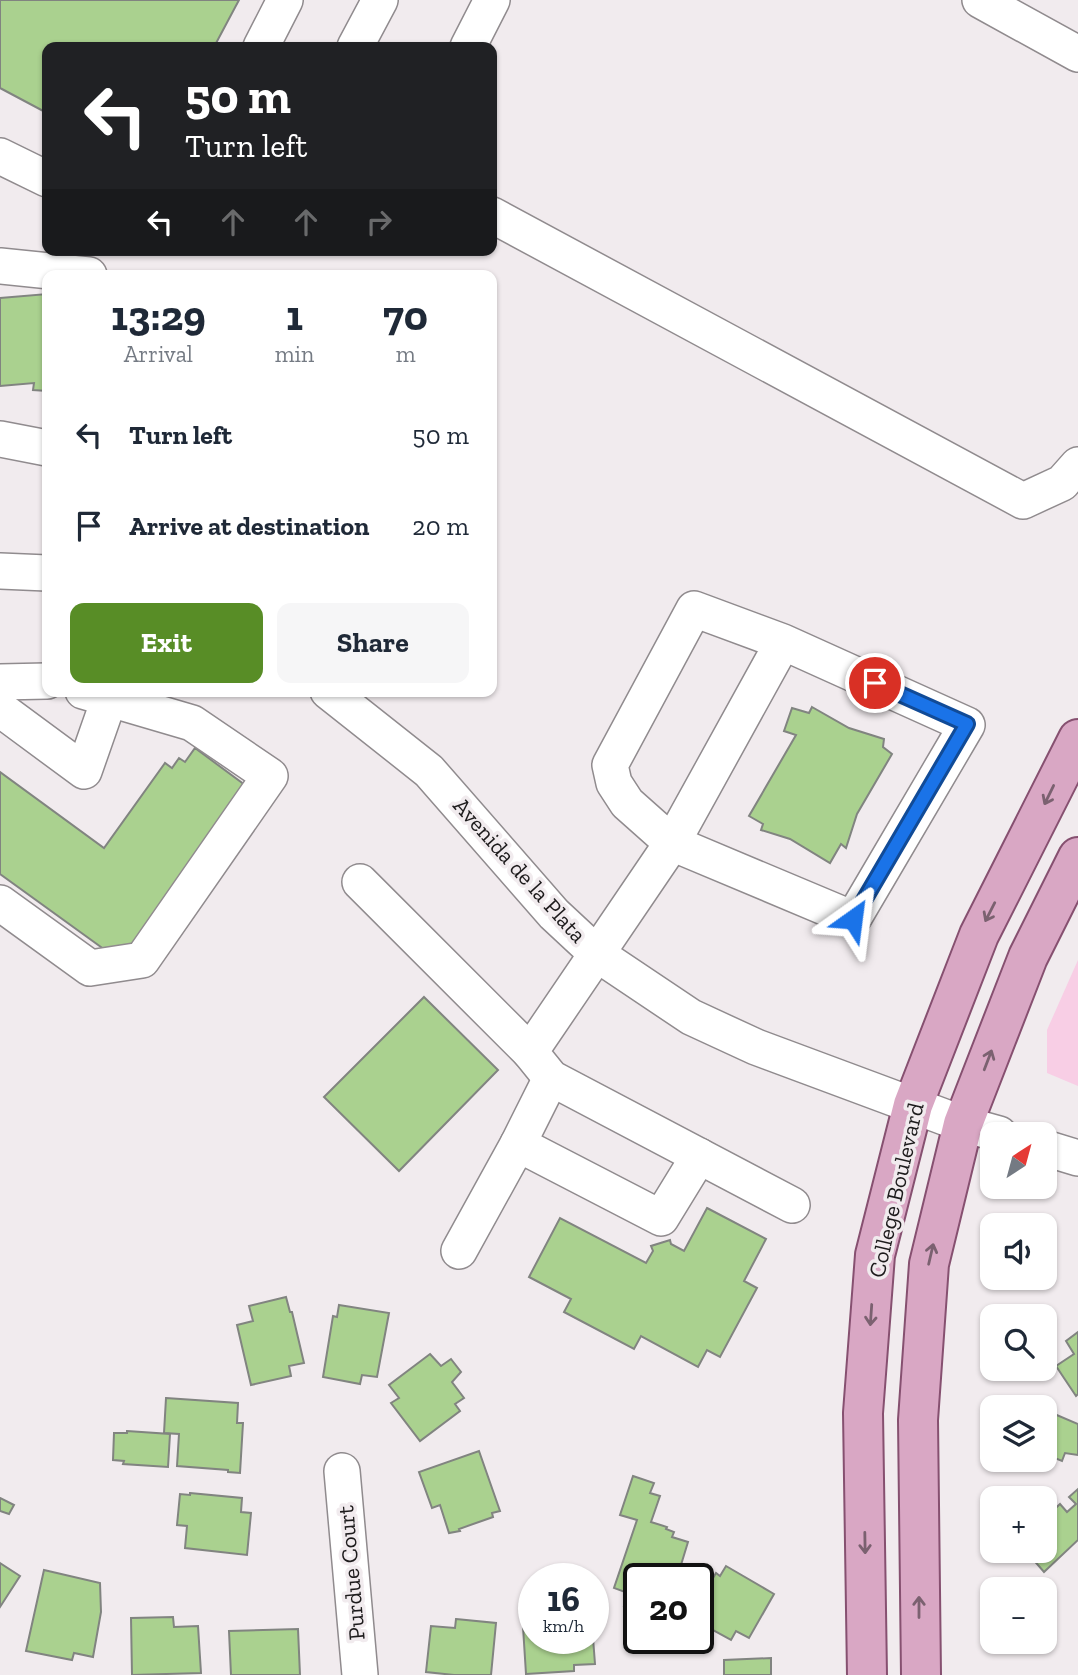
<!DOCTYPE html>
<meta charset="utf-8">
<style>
body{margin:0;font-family:"Zilla Slab",serif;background:#f6f6f7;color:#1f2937;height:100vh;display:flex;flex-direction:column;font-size:26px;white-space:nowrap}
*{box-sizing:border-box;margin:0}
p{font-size:23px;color:#747a83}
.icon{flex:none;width:38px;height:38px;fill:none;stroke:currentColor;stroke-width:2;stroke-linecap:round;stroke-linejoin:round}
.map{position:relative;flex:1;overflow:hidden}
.details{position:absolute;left:42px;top:270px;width:455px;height:427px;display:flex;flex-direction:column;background:#fff;border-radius:14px;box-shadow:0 2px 5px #0004}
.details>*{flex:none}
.banner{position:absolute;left:42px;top:42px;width:455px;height:214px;border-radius:14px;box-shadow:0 2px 5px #0004;background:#202124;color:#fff;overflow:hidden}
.needle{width:46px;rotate:36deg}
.tools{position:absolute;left:980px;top:1122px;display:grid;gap:14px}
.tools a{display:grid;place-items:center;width:77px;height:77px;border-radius:14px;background:#fff;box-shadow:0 2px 5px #0004;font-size:35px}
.speed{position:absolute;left:518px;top:1563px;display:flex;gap:14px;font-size:35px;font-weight:700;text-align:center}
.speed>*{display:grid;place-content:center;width:91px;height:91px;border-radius:50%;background:#fff;box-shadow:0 2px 5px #0004;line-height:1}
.speed small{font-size:18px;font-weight:400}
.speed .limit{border:4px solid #111;border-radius:10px;background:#fff;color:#111}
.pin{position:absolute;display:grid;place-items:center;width:60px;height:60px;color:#fff;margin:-30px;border:4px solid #fff;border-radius:50%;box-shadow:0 2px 7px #0007}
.me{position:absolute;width:77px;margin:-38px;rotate:31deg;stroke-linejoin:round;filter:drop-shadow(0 0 5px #0008)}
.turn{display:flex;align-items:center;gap:24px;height:147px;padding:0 28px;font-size:32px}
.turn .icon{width:91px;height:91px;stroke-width:2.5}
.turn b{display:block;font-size:49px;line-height:60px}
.lanes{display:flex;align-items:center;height:66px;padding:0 28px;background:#0003;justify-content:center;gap:35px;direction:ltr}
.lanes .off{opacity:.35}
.eta{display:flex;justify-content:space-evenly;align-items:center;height:119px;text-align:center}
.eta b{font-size:42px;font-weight:700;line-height:49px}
.primary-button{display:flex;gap:14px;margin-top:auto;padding:14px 28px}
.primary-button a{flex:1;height:80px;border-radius:14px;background:#588d26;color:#fff;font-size:28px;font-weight:700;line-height:80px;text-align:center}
.primary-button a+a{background:#f6f6f7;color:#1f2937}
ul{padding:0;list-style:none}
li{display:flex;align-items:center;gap:21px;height:91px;padding:0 28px}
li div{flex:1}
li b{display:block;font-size:26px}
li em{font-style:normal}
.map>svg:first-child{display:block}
.green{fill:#f8cee5}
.building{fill:#aad18f;stroke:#818480;stroke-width:2}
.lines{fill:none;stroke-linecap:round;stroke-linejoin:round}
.minor-casing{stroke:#908b8e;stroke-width:38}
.major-casing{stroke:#865070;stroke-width:42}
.minor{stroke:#fff;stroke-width:35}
.major{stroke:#d9a7c4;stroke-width:38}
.oneway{stroke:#7b6170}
.route-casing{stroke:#114b97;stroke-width:18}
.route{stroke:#1a73e8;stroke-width:12}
.labels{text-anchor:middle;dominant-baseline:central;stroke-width:7;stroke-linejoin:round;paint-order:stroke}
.street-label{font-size:23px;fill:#1d1b1c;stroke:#f1ebee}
</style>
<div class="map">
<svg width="1078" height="1675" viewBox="0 0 1078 1675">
<rect width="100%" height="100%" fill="#f1ebee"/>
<!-- green -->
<path class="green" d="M1078 960V1086L1047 1073V1030Z"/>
<!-- building -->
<g class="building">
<path d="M0 0H239L214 47H47V113L0 88Z"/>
<path d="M47 294V391L33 390 34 383 0 386V298Z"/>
<path d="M812 707 849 728 884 739 883 747 892 754 857 814 846 848 841 844 830 863 790 839 761 830 763 824 749 816 796 735 784 731 792 708 809 713Z"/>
<path d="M195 748 249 788 130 953 112 955 0 874V772L104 848 165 763 172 768 179 758 185 762Z"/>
<path d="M424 997 498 1070 399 1171 324 1097Z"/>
<path d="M707 1208 766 1239 744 1281 757 1288 720 1357 707 1350 698 1367 641 1336 634 1349 564 1312 571 1299 529 1277 560 1218 646 1263 653 1251 651 1246 670 1240 671 1244 684 1251Z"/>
<path d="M286 1297 290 1312H292L304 1363 289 1366 291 1376 251 1385 237 1325 253 1321 249 1306Z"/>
<path d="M339 1305 389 1313 377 1377 362 1375 360 1384 323 1377 333 1316 337 1317Z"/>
<path d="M1078 1332V1394L1076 1396 1056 1366 1074 1354 1066 1341Z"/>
<path d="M430 1354 441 1366 451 1359 461 1372 452 1382 464 1398 455 1404 460 1411 420 1441 391 1403 399 1398 389 1385Z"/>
<path d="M166 1398 238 1403 237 1423H243L240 1473 228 1472V1470L177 1466 179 1434 164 1433Z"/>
<path d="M1045 1410 1078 1424V1455L1065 1453 1062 1461 1045 1454Z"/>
<path d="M127 1431 170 1434 168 1467 123 1464 124 1461 113 1460 114 1433H127Z"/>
<path d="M479 1451 500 1511 492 1513 493 1517 459 1529 460 1531 449 1533 440 1505 432 1508 419 1472Z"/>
<path d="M633 1476 654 1483 650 1493 660 1496 651 1522 667 1527 666 1529 674 1532 672 1537 688 1542 677 1578H639V1611L624 1606 628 1593 614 1588 637 1520 620 1515Z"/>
<path d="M1078 1489V1540L1044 1572 1025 1550H1045V1518L1060 1504 1067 1512 1076 1504 1069 1497Z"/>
<path d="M190 1493 242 1498 241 1512 251 1513 247 1555 185 1548 187 1526 177 1525 180 1494 190 1495Z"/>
<path d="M0 1498 14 1505 9 1514 0 1511Z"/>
<path d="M0 1563 20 1576 0 1607Z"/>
<path d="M726 1566 774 1594 749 1638 736 1631 731 1640 698 1622V1612L712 1591 707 1588 716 1573 720 1576Z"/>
<path d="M44 1570 100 1583 101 1612 93 1657 74 1653 72 1660 26 1651Z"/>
<path d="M522 1611H534V1638H593L595 1664 574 1665V1671L526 1674Z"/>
<path d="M173 1617 174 1627 198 1626 201 1673 132 1675 131 1618Z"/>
<path d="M456 1619 496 1623 491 1675H454L426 1672 431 1626 455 1628Z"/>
<path d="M298 1629 300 1675H231L229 1631Z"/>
<path d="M771 1658V1675H724V1660Z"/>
</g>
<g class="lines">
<!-- minor casing -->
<g class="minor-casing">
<g id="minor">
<path d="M980 0 1078 54"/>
<path d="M261 47 285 0"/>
<path d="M355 47 380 0"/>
<path d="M468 47 492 0"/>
<path d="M0 156 47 179"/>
<path d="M492 215 1023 501 1062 483 1078 465"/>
<path d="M0 266 89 275"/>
<path d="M0 439 47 448"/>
<path d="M0 571 47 573"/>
<path d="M783 642 694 609 610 765 614 783 627 803 672 843 853 919 967 725 783 642 672 843 530 1052 551 1078 792 1205"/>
<path d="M0 682 47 681"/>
<path d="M328 691 429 771 554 914 597 954 691 1017 756 1047 963 1124 999 1134"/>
<path d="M0 709 84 771 112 691"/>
<path d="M360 882 530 1052"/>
<path d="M0 903 90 968 142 960 270 776 192 723 83 691"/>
<path d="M551 1078 518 1144 661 1218 699 1156"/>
<path d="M1045 1148 1078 1158"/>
<path d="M459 1251 518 1144"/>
<path d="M342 1471 360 1675"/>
</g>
</g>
<!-- major casing -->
<g class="major-casing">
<g id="major">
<path d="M867 1675 863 1413 875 1255 913 1105 979 935 1078 739"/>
<path d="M921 1675 918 1420 929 1264 963 1124 1028 957 1078 857"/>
</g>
</g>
<!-- minor -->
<use href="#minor" class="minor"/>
<!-- major -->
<use href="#major" class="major"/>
</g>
<!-- one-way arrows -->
<defs><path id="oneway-shaft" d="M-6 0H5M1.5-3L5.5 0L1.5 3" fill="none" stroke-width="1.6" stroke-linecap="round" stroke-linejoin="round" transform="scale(1.75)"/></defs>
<g class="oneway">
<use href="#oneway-shaft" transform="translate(1049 795) rotate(116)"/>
<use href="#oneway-shaft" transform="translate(990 912) rotate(117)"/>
<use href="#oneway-shaft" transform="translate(988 1060) rotate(-69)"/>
<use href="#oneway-shaft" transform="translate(931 1254) rotate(-77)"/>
<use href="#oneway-shaft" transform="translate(871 1315) rotate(94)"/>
<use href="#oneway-shaft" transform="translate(865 1543) rotate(89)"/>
<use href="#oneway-shaft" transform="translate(919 1607) rotate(-90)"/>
</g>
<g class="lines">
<!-- route casing -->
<g class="route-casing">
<path id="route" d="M853 919 967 724 875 683"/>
</g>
<!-- route -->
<use href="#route" class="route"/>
</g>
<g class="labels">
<!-- street labels -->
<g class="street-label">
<text transform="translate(520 870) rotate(48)">Avenida de la Plata</text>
<text transform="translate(896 1190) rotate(-77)">College Boulevard</text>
<text transform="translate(351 1573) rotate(-95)">Purdue Court</text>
</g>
</g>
</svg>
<div class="tools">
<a><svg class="needle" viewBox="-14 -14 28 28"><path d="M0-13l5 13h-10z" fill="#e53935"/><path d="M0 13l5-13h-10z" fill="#747a83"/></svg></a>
<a><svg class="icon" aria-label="sound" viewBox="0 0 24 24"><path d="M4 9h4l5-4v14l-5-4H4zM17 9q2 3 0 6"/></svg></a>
<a><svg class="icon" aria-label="search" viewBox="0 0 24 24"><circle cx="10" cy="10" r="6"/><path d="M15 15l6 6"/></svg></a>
<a><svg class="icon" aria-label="layers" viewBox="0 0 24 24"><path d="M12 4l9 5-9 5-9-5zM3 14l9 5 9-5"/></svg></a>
<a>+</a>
<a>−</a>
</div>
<div class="speed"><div>16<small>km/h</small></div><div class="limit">20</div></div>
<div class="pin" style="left:875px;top:683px;background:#d93025"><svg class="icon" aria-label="arrive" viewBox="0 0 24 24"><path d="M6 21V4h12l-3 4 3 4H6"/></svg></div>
<svg class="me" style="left:853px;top:919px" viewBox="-20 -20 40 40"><path d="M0-17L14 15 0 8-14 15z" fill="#1a73e8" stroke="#fff" stroke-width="4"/></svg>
<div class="banner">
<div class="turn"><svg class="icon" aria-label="left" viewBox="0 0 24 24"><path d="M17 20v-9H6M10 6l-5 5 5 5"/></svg><div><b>50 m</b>Turn left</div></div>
<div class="lanes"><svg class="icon" aria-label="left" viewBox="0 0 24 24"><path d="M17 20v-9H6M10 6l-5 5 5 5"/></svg><svg class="icon off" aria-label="ahead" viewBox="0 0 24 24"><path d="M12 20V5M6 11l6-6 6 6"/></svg><svg class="icon off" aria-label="ahead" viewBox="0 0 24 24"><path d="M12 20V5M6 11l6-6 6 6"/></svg><svg class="icon off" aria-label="right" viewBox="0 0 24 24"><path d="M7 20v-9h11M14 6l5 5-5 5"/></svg></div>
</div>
<section class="details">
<div class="eta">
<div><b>13:29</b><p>Arrival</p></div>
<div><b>1</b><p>min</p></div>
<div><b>70</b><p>m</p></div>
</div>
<ul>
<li><svg class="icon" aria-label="left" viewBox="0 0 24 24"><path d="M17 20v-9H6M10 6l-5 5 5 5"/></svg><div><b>Turn left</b></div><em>50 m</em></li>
<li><svg class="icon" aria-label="arrive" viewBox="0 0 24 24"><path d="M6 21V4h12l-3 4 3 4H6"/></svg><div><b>Arrive at destination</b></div><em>20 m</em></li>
</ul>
<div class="primary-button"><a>Exit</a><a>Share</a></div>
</section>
</div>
